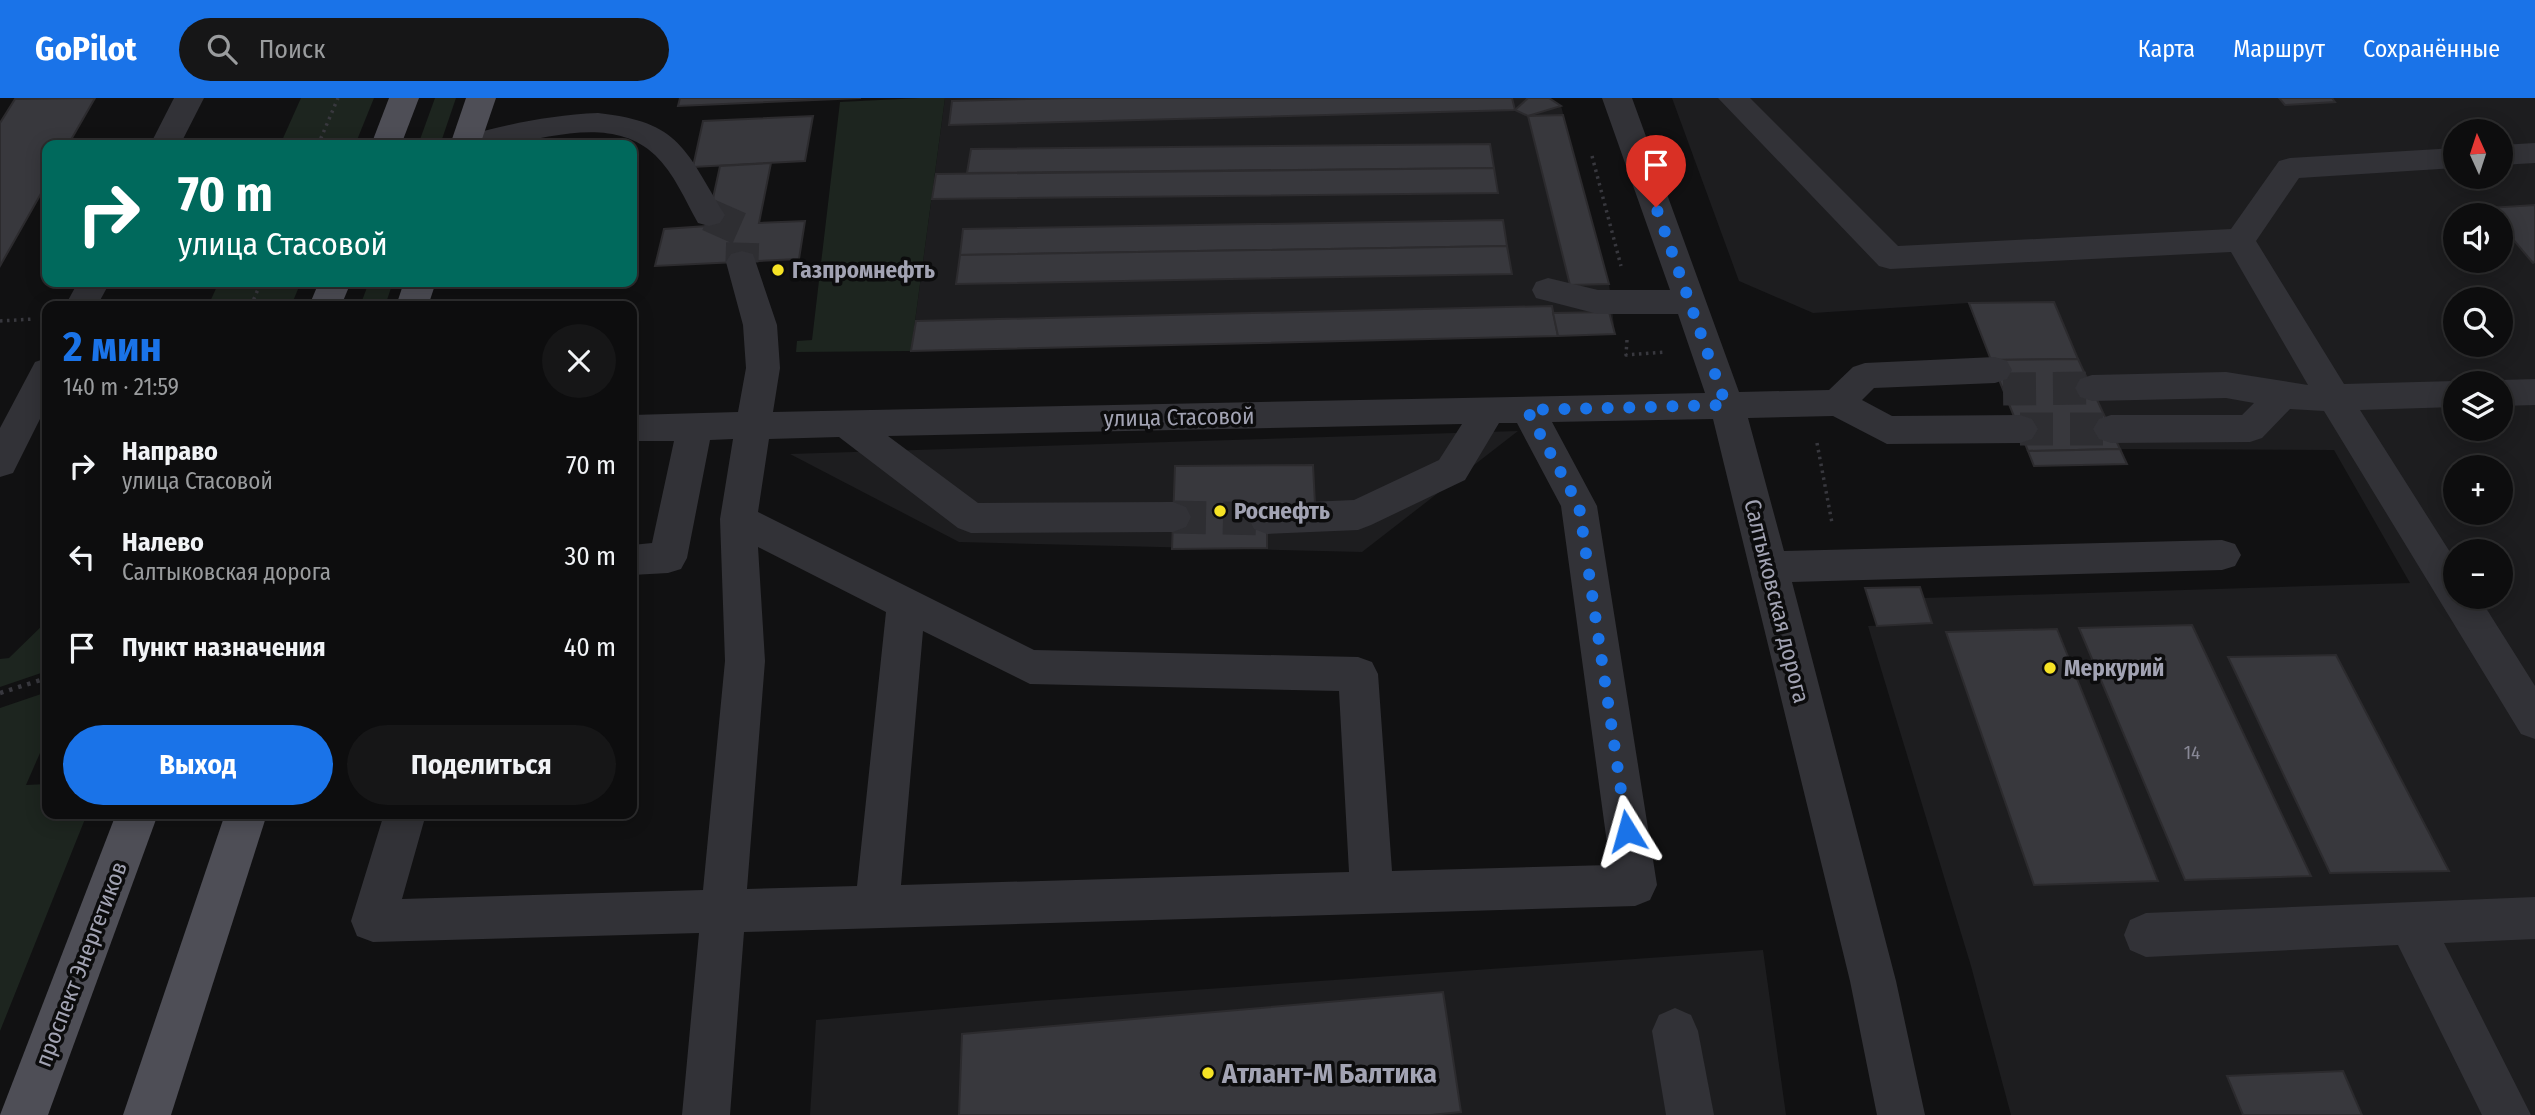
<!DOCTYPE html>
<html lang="ru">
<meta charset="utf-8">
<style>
body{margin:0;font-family:"Fira Sans Condensed",sans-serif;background:#161617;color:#f1f3f6;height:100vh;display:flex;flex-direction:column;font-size:26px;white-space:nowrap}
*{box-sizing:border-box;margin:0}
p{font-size:23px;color:#9a9c9e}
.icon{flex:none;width:38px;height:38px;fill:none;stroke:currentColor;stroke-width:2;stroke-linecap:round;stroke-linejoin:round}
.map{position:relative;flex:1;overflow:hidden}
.drawer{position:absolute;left:42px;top:203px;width:595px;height:518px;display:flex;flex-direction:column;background:#0d0d0e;border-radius:14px;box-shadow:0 4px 18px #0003,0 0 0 2px #2d2d2e}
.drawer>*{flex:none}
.guide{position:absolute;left:42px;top:42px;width:595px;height:147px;border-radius:14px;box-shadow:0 4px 18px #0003,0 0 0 2px #2d2d2e;background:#00695c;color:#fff;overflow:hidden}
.needle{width:46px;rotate:357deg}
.buttons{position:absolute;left:2443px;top:21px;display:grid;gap:14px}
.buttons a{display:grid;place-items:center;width:70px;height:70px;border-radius:50%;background:#0d0d0e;box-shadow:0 4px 18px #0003,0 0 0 2px #2d2d2e;font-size:35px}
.pin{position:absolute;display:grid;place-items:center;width:60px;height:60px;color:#fff;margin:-72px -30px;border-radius:50% 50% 50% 0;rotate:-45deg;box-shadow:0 0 7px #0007}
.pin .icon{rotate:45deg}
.me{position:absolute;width:77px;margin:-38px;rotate:352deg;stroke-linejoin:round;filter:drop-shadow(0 0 5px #0008)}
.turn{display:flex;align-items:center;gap:24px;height:147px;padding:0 21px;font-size:32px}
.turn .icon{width:91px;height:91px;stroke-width:2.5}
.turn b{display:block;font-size:49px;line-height:60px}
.round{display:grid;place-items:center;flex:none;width:74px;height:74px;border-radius:37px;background:#161617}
.headline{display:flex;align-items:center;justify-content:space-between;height:119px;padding:0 21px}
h1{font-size:42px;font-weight:700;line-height:52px;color:#1a73e8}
.button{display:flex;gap:14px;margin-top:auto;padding:14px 21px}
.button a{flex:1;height:80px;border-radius:42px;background:#1a73e8;color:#fff;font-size:28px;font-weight:700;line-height:80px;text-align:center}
.button a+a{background:#161617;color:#f1f3f6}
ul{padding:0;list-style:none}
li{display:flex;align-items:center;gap:21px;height:91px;padding:0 21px}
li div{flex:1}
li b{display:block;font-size:26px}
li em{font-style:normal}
header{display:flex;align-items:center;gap:42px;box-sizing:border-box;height:98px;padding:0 35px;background:#1a73e8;color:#fff}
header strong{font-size:33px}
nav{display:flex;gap:38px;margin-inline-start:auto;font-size:24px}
.search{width:490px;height:63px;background:#161617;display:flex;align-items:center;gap:18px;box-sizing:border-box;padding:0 24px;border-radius:38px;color:#9a9c9e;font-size:26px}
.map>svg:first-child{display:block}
.built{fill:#1d1d1f;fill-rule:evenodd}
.green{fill:#1d251f}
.building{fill:#38383d;stroke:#2c2b2e;stroke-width:2}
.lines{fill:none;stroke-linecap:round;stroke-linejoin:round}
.minor-tunnel{stroke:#2e2e32;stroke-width:33;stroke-dasharray:33 17;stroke-linecap:butt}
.path-far1{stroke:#38383e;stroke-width:3.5;stroke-dasharray:2.5 4.5;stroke-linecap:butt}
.path{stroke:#38383e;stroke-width:4.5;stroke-dasharray:3.5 6;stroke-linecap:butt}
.minor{fill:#323237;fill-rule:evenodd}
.major{fill:#4e4e56;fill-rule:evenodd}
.route{stroke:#1a73e8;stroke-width:12;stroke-dasharray:0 21.6}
.poi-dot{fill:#f6e325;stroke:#0c0c0d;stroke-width:2.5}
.labels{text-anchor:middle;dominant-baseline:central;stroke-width:7;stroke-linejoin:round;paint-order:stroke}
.number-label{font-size:19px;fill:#888896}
.poi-label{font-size:23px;font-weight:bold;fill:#a2a3b3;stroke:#0c0c0d;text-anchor:start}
.street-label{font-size:23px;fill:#a2a3b3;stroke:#0c0c0d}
.near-poi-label{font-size:28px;font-weight:bold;fill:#a2a3b3;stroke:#0c0c0d;text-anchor:start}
</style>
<header>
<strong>GoPilot</strong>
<div class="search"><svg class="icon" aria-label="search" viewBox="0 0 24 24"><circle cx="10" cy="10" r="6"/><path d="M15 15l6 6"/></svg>Поиск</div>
<nav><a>Карта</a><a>Маршрут</a><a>Сохранённые</a></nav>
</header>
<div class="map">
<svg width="2535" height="1017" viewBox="0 0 2535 1017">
<rect width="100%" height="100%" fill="#111112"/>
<!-- built -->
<g class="built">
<path d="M945 0H1549L1561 8 1609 186 1615 236 911 253Z"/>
<path d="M1672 0H2535V1017H2011L1971 868 1868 528 1932 525 1924 500 2410 485 2334 352 2121 351 2127 366 2034 368 1968 205 1813 215 1739 183ZM2455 33H2501V79H2455ZM2455 117H2501V163H2455ZM2455 201H2501V247H2455ZM2455 285H2501V331H2455ZM2455 369H2501V415H2455ZM2455 453H2501V499H2455Z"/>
<path d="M1518 333 1362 454 959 444 790 356Z"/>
<path d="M1763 852 1786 1017H810L816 922 1035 903Z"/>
</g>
<!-- green -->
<g class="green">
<path d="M301 0H374L355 47H280Z"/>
<path d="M435 0H456L440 47H418Z"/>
<path d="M920 0H945L911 253 796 254 797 243 812 242 840 4Z"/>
<path d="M219 184H301L291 208H208Z"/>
<path d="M369 184H393L385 208H360Z"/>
<path d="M47 523V573L0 589V561L9 560Z"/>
<path d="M47 594V639L26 687 47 686V716H87L0 933V610Z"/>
</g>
<!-- building -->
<g class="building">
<path d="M95 0 68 47H47V85L0 168V25L15 1Z"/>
<path d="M680 0H861L678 8Z"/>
<path d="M1070 0H1512L1515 12 949 27 952 3Z"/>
<path d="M1528 0H1549L1561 8 1528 18 1515 12Z"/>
<path d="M2279 0H2332L2335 4 2285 7Z"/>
<path d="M1563 17 1609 186 1570 187 1528 18Z"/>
<path d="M813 18 805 63 693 69 703 23Z"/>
<path d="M1490 46 1494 70 967 75 971 51Z"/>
<path d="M771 65 759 125 805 123 799 161 655 168 664 131 707 128 720 68Z"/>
<path d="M1494 70 1498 95 932 101 936 76Z"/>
<path d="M2535 107V164L2533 165 2501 127V117H2493L2487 110Z"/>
<path d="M1503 122 1507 148 960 157 963 131Z"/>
<path d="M1507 148 1512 176 956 186 960 157Z"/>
<path d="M2054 204 2078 261 1991 262 1969 205Z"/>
<path d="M1552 208 1558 238 911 253 916 223Z"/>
<path d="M1609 214 1615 236 1558 238 1553 215Z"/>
<path d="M2078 261 2120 351 2028 353 1991 262Z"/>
<path d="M2120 351 2127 366 2034 368 2028 353Z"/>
<path d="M1313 367 1315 406 1267 407V450L1172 451 1175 368Z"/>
<path d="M1920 489 1932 525 1877 528 1865 490Z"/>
<path d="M2192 527 2311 778 2185 782 2079 530Z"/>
<path d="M2057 531 2158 783 2034 787 1946 534Z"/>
<path d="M2336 557 2449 773 2330 775 2228 559Z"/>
<path d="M1443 894 1461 1014 1431 1017H959L962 936Z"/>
<path d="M2343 973 2362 1017H2243L2227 978Z"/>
</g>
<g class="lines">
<!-- minor-tunnel -->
<g class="minor-tunnel">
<path d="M709 117 743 132 742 164"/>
<path d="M2003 291 2092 290"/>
<path d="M2020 331H2111"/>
<path d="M1173 419 1267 421"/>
</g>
<!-- path-far1 -->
<g class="path-far1">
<path d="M318 47 338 0"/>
<path d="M1592 58 1621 168"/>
<path d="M251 208 261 184"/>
<path d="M0 223 33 221"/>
<path d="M1627 242 1626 257 1665 254"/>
<path d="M1817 345 1832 425"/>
</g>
<!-- path -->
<path class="path" d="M0 595 47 580"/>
<!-- minor -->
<g class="minor">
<path d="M174 0H204L180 47H150Z"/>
<path d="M1602 0H1632L1739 294 1829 292 1853 269 1865 265 1995 259 2007 263 2012 272 2007 281 1995 285 1874 290 1862 302 1892 318 2020 317 2032 321 2038 331 2032 341 2020 345 1887 346 1833 318 1748 320 1784 453 2222 442 2235 446 2241 457 2235 468 2222 472 1792 484 1896 883 1925 1017H1877L1850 883 1713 321 1552 324 1597 408 1657 787 1650 802 1635 808 744 834 730 1017H682L699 835 373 844 357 838 351 823 384 716H426L402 801 703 792 725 563 720 421 733 341 710 342 687 460 681 471 668 475 632 477V447L652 445 674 343H632V317L738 314 746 270 743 227 726 164 731 156 742 153 753 156 777 227 780 270 773 314 1705 295 1678 216H1598L1536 200 1532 192 1536 184 1548 180 1598 192H1670ZM1499 325H1517L1561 408 1610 767 1392 773 1378 576 1372 564 1358 559 1034 552 758 414 769 341 839 339 958 430 971 435 1173 434 1186 429 1191 419 1186 409 1173 404 978 405 888 338 1462 326 1439 362 1354 402 1267 406 1254 411 1249 421 1254 431 1267 436 1358 432 1371 427 1465 382ZM758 449 886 514 857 788 747 791 765 563ZM923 533 1030 586 1339 593 1349 774 901 787Z"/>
<path d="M1718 0H1750L1898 148 2231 131 2279 63 2290 60 2455 50V70L2299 80 2256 143 2344 286 2455 283 2462 285H2455V309L2360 312 2455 462V499H2479L2535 588V641L2521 636 2324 313 2290 311 2262 340 2250 344 2111 345 2099 341 2093 331 2099 321 2111 317H2242L2254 305 2226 300 2092 303 2080 299 2075 290 2080 281 2092 277 2226 274 2308 287 2231 154 1890 171 1879 168Z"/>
<path d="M598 15C681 24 685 52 725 117L720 125 709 128 698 125C685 102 674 75 655 57 615 19 554 38 506 47 490 50 470 48 453 47L457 40C504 27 549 17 598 15Z"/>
<path d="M2535 45V65L2501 67V47Z"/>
<path d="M78 184H110L97 208H65Z"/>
<path d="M47 260V307L13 375 0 379V330L35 264Z"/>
<path d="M2535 281V307L2501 308V285H2490L2501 282Z"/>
<path d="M2535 799V841L2444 845 2531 1017H2482L2398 847 2146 859 2130 852 2124 837 2130 822 2146 815Z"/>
<path d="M1675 910 1691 917 1698 933 1714 1017H1666L1652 933 1659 917Z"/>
</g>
<!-- major -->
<g class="major">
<path d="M389 0H419L401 47H371Z"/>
<path d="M466 0H496L480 47H450Z"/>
<path d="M319 184H351L341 208H309Z"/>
<path d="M404 184H436L428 208H396Z"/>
<path d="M116 716H158L48 1017H0Z"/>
<path d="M225 716H267L171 1017H123Z"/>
</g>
</g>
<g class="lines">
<!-- route -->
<path class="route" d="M1627 733 1579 408 1527 312 1726 307 1656 109"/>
</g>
<!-- markers -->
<g class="poi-dot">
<circle cx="778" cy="172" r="7"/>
<circle cx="1220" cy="413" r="7"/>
<circle cx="2050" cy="570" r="7"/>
<circle cx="1208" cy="975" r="7"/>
</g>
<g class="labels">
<!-- number labels -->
<g class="number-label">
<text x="2192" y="654">14</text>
</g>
<!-- poi labels -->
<g class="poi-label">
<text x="792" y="172">Газпромнефть</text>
<text x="1234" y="413">Роснефть</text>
<text x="2064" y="570">Меркурий</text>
</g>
<!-- street labels -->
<g class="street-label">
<text transform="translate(1179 319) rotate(-1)">улица Стасовой</text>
<text transform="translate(1777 503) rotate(76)">Салтыковская дорога</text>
<text transform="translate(81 866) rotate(-69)">проспект Энергетиков</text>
</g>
<!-- near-poi labels -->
<g class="near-poi-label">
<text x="1222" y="975">Атлант-М Балтика</text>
</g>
</g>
</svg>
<div class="buttons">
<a><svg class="needle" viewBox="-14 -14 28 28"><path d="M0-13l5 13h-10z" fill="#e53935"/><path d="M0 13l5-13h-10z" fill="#9a9c9e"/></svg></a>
<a><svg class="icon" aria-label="sound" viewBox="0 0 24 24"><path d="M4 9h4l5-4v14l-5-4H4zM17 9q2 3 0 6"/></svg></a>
<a><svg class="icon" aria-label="search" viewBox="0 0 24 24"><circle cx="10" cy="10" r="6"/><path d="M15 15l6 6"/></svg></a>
<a><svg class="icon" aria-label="layers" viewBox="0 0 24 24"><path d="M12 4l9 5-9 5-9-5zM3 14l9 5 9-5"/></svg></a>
<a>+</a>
<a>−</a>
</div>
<div class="pin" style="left:1656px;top:109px;background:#d93025"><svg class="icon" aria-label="arrive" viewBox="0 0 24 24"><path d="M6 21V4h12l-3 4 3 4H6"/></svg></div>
<svg class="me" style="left:1627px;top:733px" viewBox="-20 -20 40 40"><path d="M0-17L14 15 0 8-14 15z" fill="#1a73e8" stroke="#fff" stroke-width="4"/></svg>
<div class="guide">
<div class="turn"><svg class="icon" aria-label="right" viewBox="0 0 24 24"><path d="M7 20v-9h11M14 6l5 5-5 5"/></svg><div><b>70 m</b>улица Стасовой</div></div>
</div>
<section class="drawer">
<div class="headline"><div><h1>2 мин</h1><p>140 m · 21:59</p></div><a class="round"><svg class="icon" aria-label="close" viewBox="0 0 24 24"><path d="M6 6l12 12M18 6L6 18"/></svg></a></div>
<ul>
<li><svg class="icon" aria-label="right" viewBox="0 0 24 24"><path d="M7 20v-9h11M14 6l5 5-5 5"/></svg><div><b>Направо</b><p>улица Стасовой</p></div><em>70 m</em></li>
<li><svg class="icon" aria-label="left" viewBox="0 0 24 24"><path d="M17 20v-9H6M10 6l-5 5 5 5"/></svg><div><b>Налево</b><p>Салтыковская дорога</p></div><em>30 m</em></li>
<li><svg class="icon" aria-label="arrive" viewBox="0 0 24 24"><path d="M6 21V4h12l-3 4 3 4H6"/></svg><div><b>Пункт назначения</b></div><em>40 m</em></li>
</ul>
<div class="button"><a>Выход</a><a>Поделиться</a></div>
</section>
</div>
